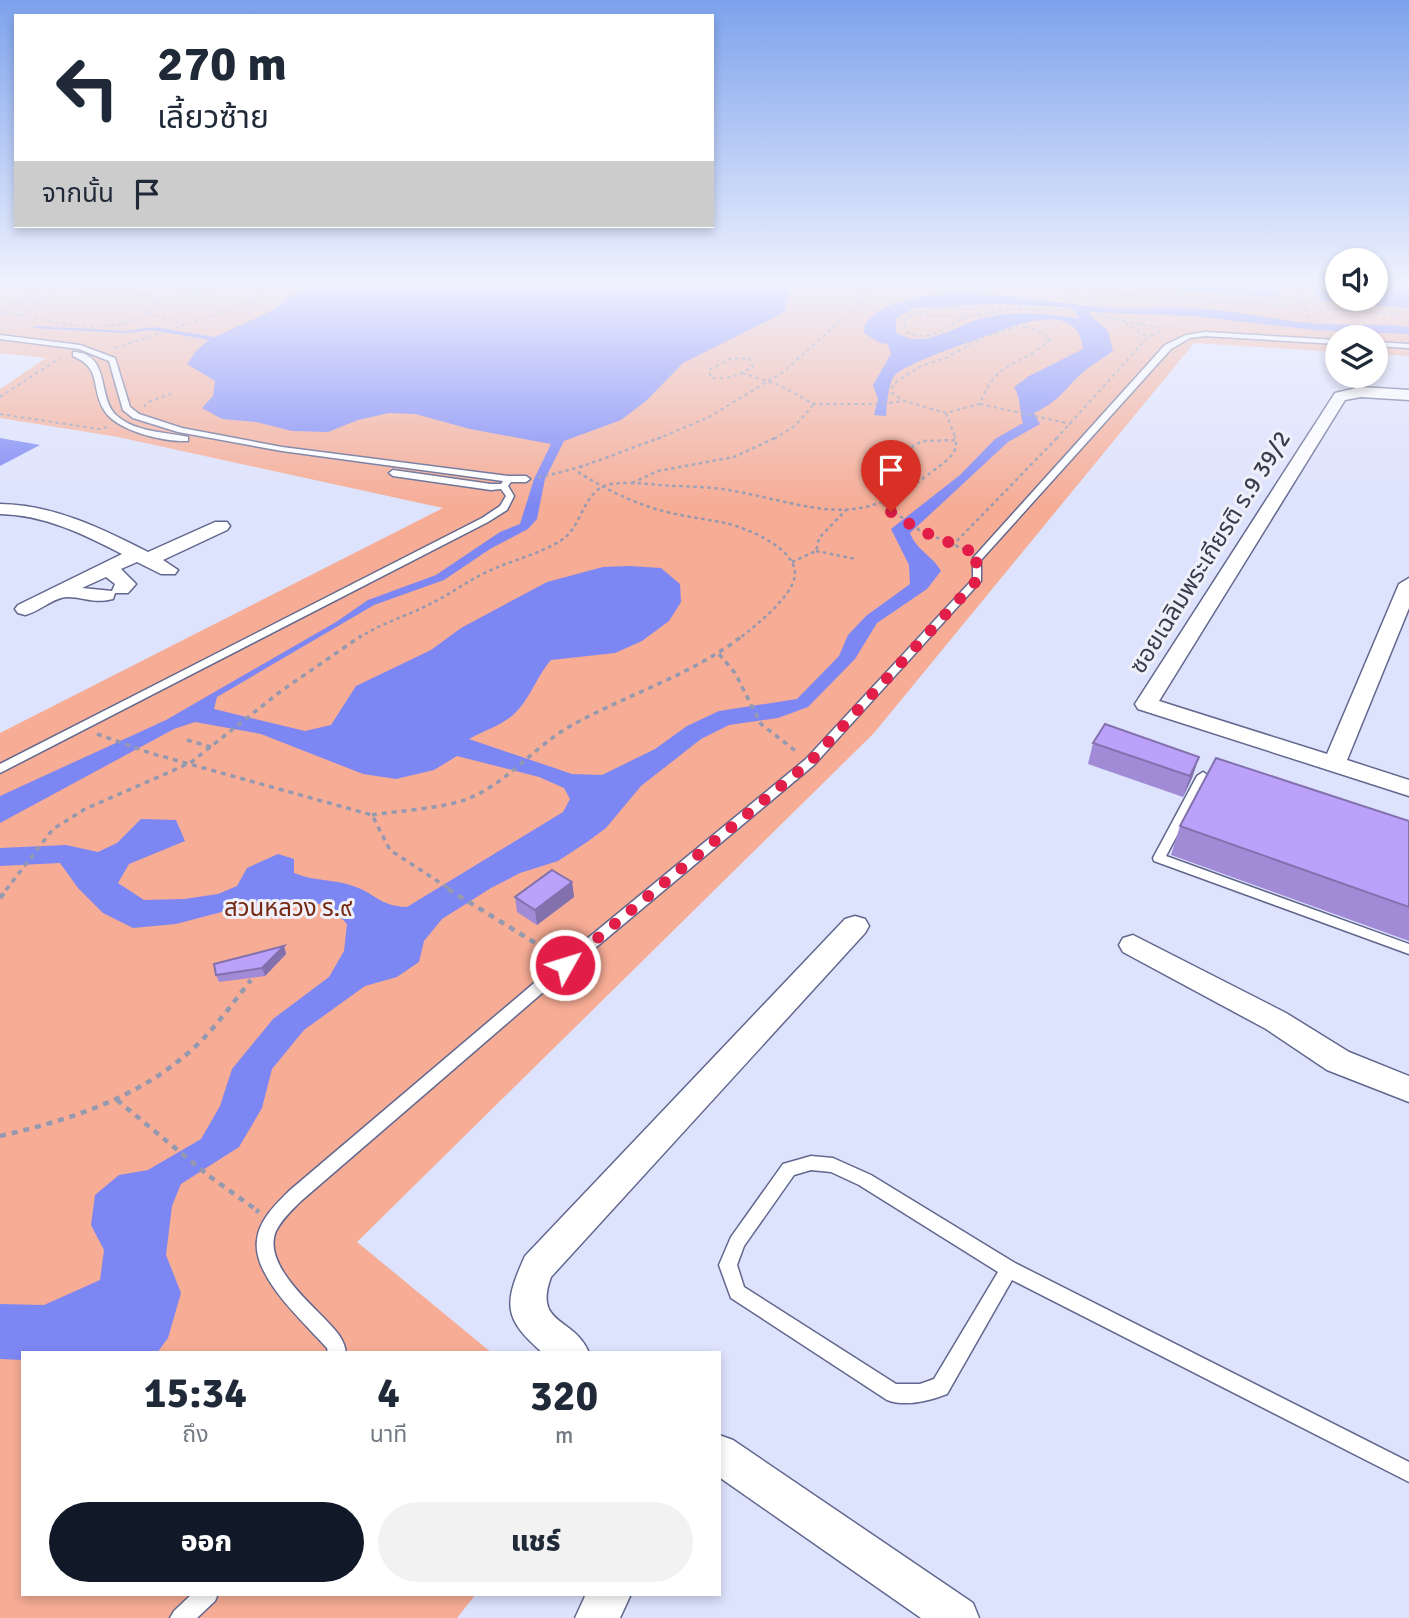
<!DOCTYPE html>
<html lang="th">
<meta charset="utf-8">
<style>
body{margin:0;font-family:Signika,"Noto Sans Thai",sans-serif;background:#f2f2f3;color:#1f2937;height:100vh;display:flex;flex-direction:column;font-size:26px;white-space:nowrap}
*{box-sizing:border-box;margin:0}
p{font-size:23px;color:#747a83}
.icon{flex:none;width:38px;height:38px;fill:none;stroke:currentColor;stroke-width:2;stroke-linecap:round;stroke-linejoin:round}
.map{position:relative;flex:1;overflow:hidden}
.drawer{position:absolute;left:21px;top:1351px;width:700px;height:245px;display:flex;flex-direction:column;background:#fff;border-radius:0px;box-shadow:0 4px 10px #0003}
.drawer>*{flex:none}
.hud{position:absolute;left:14px;top:14px;width:700px;height:214px;border-radius:0px;box-shadow:0 4px 10px #0003;background:#fff;color:#1f2937;overflow:hidden}
.tools{position:absolute;left:1325px;top:248px;display:grid;gap:14px}
.tools a{display:grid;place-items:center;width:63px;height:63px;border-radius:50%;background:#fff;box-shadow:0 4px 10px #0003;font-size:35px}
.pin{position:absolute;display:grid;place-items:center;width:60px;height:60px;color:#fff;margin:-72px -30px;border-radius:50% 50% 50% 0;rotate:-45deg;box-shadow:0 0 7px #0007}
.pin .icon{rotate:45deg}
.me{position:absolute;width:77px;margin:-38px;rotate:51deg;stroke-linejoin:round;filter:drop-shadow(0 0 5px #0008)}
.turn{display:flex;align-items:center;gap:24px;height:147px;padding:0 28px;font-size:32px}
.turn .icon{width:91px;height:91px;stroke-width:2.5}
.turn b{display:block;font-size:49px;line-height:60px}
.then{display:flex;align-items:center;height:66px;padding:0 28px;background:#0003;gap:14px;font-size:26px}
.eta{display:flex;justify-content:space-evenly;align-items:center;height:119px;text-align:center}
.eta b{font-size:42px;font-weight:800;line-height:49px}
.cta{display:flex;gap:14px;margin-top:auto;padding:14px 28px}
.cta a{flex:1;height:80px;border-radius:42px;background:#111827;color:#fff;font-size:28px;font-weight:800;line-height:80px;text-align:center}
.cta a+a{background:#f2f2f3;color:#1f2937}
.map>svg:first-child{display:block}
.green{fill:#f6ac95}
.water{fill:#7d87f3;fill-rule:evenodd}
.lines{fill:none;stroke-linecap:round;stroke-linejoin:round}
.service-casing{stroke:#61678e;stroke-width:3}
.minor-casing{stroke:#61678e;stroke-width:3}
.path-far4{stroke:#9599af;stroke-width:2;stroke-dasharray:3.5 3.5;stroke-linecap:butt}
.path-far3{stroke:#9599af;stroke-width:2.5;stroke-dasharray:3.5 3.5;stroke-linecap:butt}
.path-far2{stroke:#9599af;stroke-width:3.5;stroke-dasharray:5 5;stroke-linecap:butt}
.path-far1{stroke:#9599af;stroke-width:4.5;stroke-dasharray:6 6;stroke-linecap:butt}
.path{stroke:#9599af;stroke-width:5;stroke-dasharray:8 8;stroke-linecap:butt}
.service{fill:#fff;fill-rule:evenodd}
.minor{fill:#fff;fill-rule:evenodd}
.wall{fill:#a18ad6}
.shaded-wall{fill:#8371ae}
.building{fill:#bba1f9;stroke:#8371ae;stroke-width:2}
.route{stroke:#e11d48;stroke-width:12;stroke-dasharray:0 21.6}
.labels{text-anchor:middle;dominant-baseline:central;stroke-width:6;stroke-linejoin:round;paint-order:stroke}
.street-label{font-size:24px;fill:#393c4d;stroke:#eff0f9}
.park-label{font-size:24px;fill:#762912;stroke:#eff0f9}
</style>
<div class="map">
<svg width="1409" height="1618" viewBox="0 0 1409 1618">
<rect width="100%" height="100%" fill="#dde2fd"/>
<!-- green -->
<path class="green" d="M0 282H1337V299H1376V282H1409V356L1376 354V338H1337V352L1194 343 874 733 357 1242 492 1353H23V1594H476L457 1618H0V733L443 508 118 437 0 418V389L46 358 0 353Z"/>
<!-- water -->
<g class="water">
<path d="M306 282H791L785 312 683 363 646 401 621 420 564 441 545 479 537 519 528 529 490 549 444 580 374 605 217 697 214 709 305 731 331 725 356 686 431 650 461 628 547 582 603 567 629 566 661 568 680 584 681 602 669 621 642 641 615 653 551 660C536 677 530 700 513 715 502 725 483 731 469 739L572 774 602 775 655 749 687 726 719 711 797 699 839 656 848 635 866 616 910 584 909 565 891 529 960 475 995 439 1023 423C1019 411 1021 398 1014 387L1029 376 1083 349C1078 291 993 335 964 344 949 349 905 365 895 375 888 383 887 405 886 416L874 415 878 399 873 385 891 354 888 344 880 343 864 333C862 309 913 297 932 295 993 289 1053 304 1112 308 1143 309 1173 306 1203 309 1238 311 1273 320 1308 323 1342 326 1375 323 1409 327V334L1314 330 1193 316 1090 312 1089 314 1108 331 1113 351C1102 359 1091 365 1081 374 1064 390 1058 402 1034 413L1040 424 1008 442 910 533C917 551 932 555 941 571L927 589 877 623 855 659 808 707 778 718 729 725 701 739 641 786 606 828 587 842 558 861 520 873 491 888 442 919 424 941 419 962 397 977 365 986 304 1030 272 1069 262 1108 239 1147 181 1184 172 1206 166 1255 181 1293 168 1338 157 1353H23V1360L0 1359V1304L44 1305 100 1280 104 1250 91 1225 95 1195 119 1175 148 1170 201 1139 220 1106 232 1069 273 1019 329 977 344 951 347 924 331 907 298 899 256 903 176 924 133 928 103 913 78 888 60 863 0 866V848L66 845 98 852 117 843 141 819 176 820 185 841 129 864 118 883 144 900 184 899 218 894 237 886 247 868 278 854 294 859V873C313 881 331 879 350 885 375 892 378 906 407 907L563 812 570 799 564 788 539 777 457 756 434 770 396 779 363 774 261 734 195 722 174 729 0 823V796L166 720 336 622 368 600 436 575 500 532 520 524 534 479 551 444 470 429 415 414 389 413 358 420 328 432 292 431 256 422 222 419 202 408 213 396 215 381 187 364 197 350 209 340 152 330 126 333 32 328 36 326 127 331 153 327 215 337 271 311 304 287ZM993 304 1063 307 1073 309 1079 319C1058 315 1030 312 1008 314 997 315 982 317 971 322 945 332 921 349 896 332V318L915 308Z"/>
<path d="M1114 282H1276L1280 297 1114 286Z"/>
<path d="M1308 282H1337V299H1376V283L1409 285V308L1320 301Z"/>
<path d="M0 438 40 445 0 466Z"/>
</g>
<g class="lines">
<!-- service casing -->
<g class="service-casing">
<g id="service">
<path d="M1205 332 1337 340V344L1205 336 1190 338 1171 349 981 560V581L814 765 570 969 301 1201C292 1210 282 1219 276 1231 263 1261 304 1298 323 1317 334 1329 344 1337 346 1353H328L327 1348C305 1323 252 1277 257 1240 259 1220 276 1204 289 1191L560 961 806 759 973 579V558L1165 345 1186 335Z"/>
<path d="M0 335 80 345 115 358 130 407 139 414 182 428 282 447 508 476H526L530 479 526 482H511L508 486 514 496 507 510 488 522 0 773V764L482 518 500 506 506 496 501 489 491 490 393 476 389 473 393 470 491 484H501L503 481 282 451 178 432 133 418 123 410 109 361 79 349 0 339Z"/>
<path d="M1376 342 1409 344V348L1376 346Z"/>
<path d="M73 352C111 353 97 397 116 415 134 432 165 432 188 437V441C164 442 116 431 104 410 90 387 103 369 73 356Z"/>
<path d="M1203 772 1209 776 1166 856 1409 944V954L1154 861 1153 858 1197 776Z"/>
<path d="M811 1156 833 1158 871 1175 1015 1263 1409 1462V1482L1012 1280 947 1394C929 1401 906 1407 887 1400L731 1298 719 1265 731 1237 783 1164ZM811 1170 831 1172 859 1185 998 1272 934 1379 920 1384H896L744 1287 737 1265 744 1246 794 1175Z"/>
<path d="M192 1594H218L215 1601 197 1618H170L174 1611Z"/>
</g>
</g>
<!-- minor casing -->
<g class="minor-casing">
<g id="minor">
<path d="M1361 387 1409 390V400L1361 397 1345 400 1159 701 1327 754 1399 584 1409 578V608L1347 760 1409 780V796L1138 709 1135 704 1335 393Z"/>
<path d="M0 504C54 505 101 528 148 552L215 522H227L230 526 227 530 163 560 178 570 175 574H161L137 562 121 569 136 584 128 593H115L113 599C93 604 84 597 67 597 54 597 39 612 25 615L18 613 15 609 18 605 122 554C83 534 45 515 0 514ZM106 577 115 584 112 591 82 588Z"/>
<path d="M855 916 865 919 869 926 865 933 551 1277C533 1326 574 1316 589 1353H543C502 1318 504 1303 525 1256L845 919Z"/>
<path d="M1133 935 1286 1013 1349 1052 1409 1076V1102L1327 1070 1266 1029 1123 952 1119 945 1123 938Z"/>
<path d="M719 1435 733 1440 973 1603 979 1618H921L719 1477Z"/>
<path d="M586 1594H631L620 1618H575Z"/>
</g>
</g>
<!-- path-far4 -->
<g class="path-far4">
<path d="M25 282 18 283V287L54 291"/>
<path d="M37 282H43"/>
<path d="M97 282 191 292"/>
<path d="M964 282 1409 315"/>
<path d="M1093 282 1095 313"/>
<path d="M1295 282 1313 329"/>
<path d="M201 288 216 289 204 296 191 292Z"/>
<path d="M207 288 214 282"/>
<path d="M65 289 151 295 158 301C131 341 62 324 22 315L56 291Z"/>
<path d="M1002 311C989 314 970 315 958 321 939 331 930 342 906 332L904 319 914 313 939 308 1072 310 1154 327 1174 328"/>
<path d="M0 313 53 282"/>
<path d="M2 313 22 315"/>
<path d="M149 313 183 324"/>
<path d="M919 314 967 317"/>
<path d="M1125 323 1148 337"/>
<path d="M1025 327 1038 331 1050 339C1020 369 997 357 980 404L946 413 904 401 892 393 893 384 921 366 946 358 984 337 1012 328Z"/>
<path d="M944 333 968 343"/>
<path d="M115 348 249 303 260 295 263 282"/>
<path d="M749 358 753 367C736 376 731 379 711 378L709 370 730 359Z"/>
<path d="M742 373 779 385 814 404H881L904 401"/>
<path d="M0 397 60 358"/>
<path d="M980 404 1071 424"/>
<path d="M144 407 148 402 171 394"/>
<path d="M946 413 956 439"/>
<path d="M0 414 99 429 107 427"/>
<path d="M657 439 709 417 783 372 855 308 859 297 889 282"/>
<path d="M774 439 796 425 814 404"/>
<path d="M1056 439 1148 337 1163 330"/>
</g>
<!-- path-far3 -->
<g class="path-far3">
<path d="M893 458 922 441 956 440"/>
<path d="M582 465 579 473C608 490 634 504 667 512 686 517 706 519 725 523 745 527 796 548 795 574 794 596 756 625 740 638"/>
<path d="M538 477C581 470 621 451 662 437"/>
<path d="M632 483 658 471 734 457 777 437"/>
<path d="M883 504 919 530 966 550"/>
<path d="M952 546 1058 437"/>
<path d="M816 551 856 559"/>
<path d="M792 562 816 551 819 538 846 510"/>
<path d="M359 638C379 624 404 617 426 606 448 596 468 580 491 570 513 560 539 554 560 541 581 529 581 499 602 487 615 480 645 484 660 485 684 487 710 486 734 491 820 507 857 532 934 470 946 461 960 453 955 437"/>
</g>
<!-- path-far2 -->
<g class="path-far2">
<path d="M719 654 735 673 761 724 797 752"/>
<path d="M97 734 150 753 372 815 390 850 451 890"/>
<path d="M187 740 211 747"/>
<path d="M372 815C397 811 445 808 467 799 506 784 532 749 567 728 624 695 691 676 742 636"/>
<path d="M6 890 53 829 85 809 190 763 281 691 361 636"/>
</g>
<!-- path-far1 -->
<g class="path-far1">
<path d="M448 889 553 954"/>
<path d="M0 898 7 889"/>
<path d="M117 1100 209 1176 258 1211"/>
<path d="M0 1136C74 1119 145 1096 200 1042 219 1023 234 1001 251 980"/>
</g>
<!-- path -->
<path class="path" d="M256 1210 259 1212"/>
<!-- service -->
<use href="#service" class="service"/>
<!-- minor -->
<use href="#minor" class="minor"/>
</g>
<!-- wall -->
<g class="wall">
<path d="M1093 743 1199 757 1192 778 1183 797 1088 764Z"/>
<path d="M1409 821V941L1171 855 1180 826Z"/>
<path d="M572 882 574 897 537 925 517 912 515 897Z"/>
<path d="M284 946 286 954 265 976 219 982 216 975Z"/>
</g>
<!-- shaded-wall -->
<g class="shaded-wall">
<path d="M1199 757 1192 778 1183 797 1190 776Z"/>
<path d="M572 882 574 897 537 925 535 910Z"/>
<path d="M284 946 286 954 265 976 262 968Z"/>
</g>
<!-- building -->
<g class="building">
<path d="M1105 724 1199 757 1190 776 1093 743Z"/>
<path d="M1216 758 1409 821V907L1180 826Z"/>
<path d="M552 870 572 882 535 910 515 897Z"/>
<path d="M284 946 262 968 216 975 214 964Z"/>
</g>
<!-- sky -->
<linearGradient id="sky" x2="0" y2="1"><stop stop-color="#7da2ec"/><stop offset="0.56" stop-color="#f0f2fe"/><stop offset="1" stop-color="#f0f2fe" stop-opacity="0"/></linearGradient>
<rect width="1409" height="508" fill="url(#sky)"/>
<g class="lines">
<!-- route -->
<path class="route" d="M565 965 810 762 978 579 976 560 980 555 919 530 891 512"/>
</g>
<g class="labels">
<!-- street labels -->
<g class="street-label">
<text transform="translate(1210 552) rotate(-58)">ซอยเฉลิมพระเกียรติ ร.9 39/2</text>
</g>
<!-- park labels -->
<g class="park-label">
<text x="288" y="908">สวนหลวง ร.๙</text>
</g>
</g>
</svg>
<div class="tools">
<a><svg class="icon" aria-label="sound" viewBox="0 0 24 24"><path d="M4 9h4l5-4v14l-5-4H4zM17 9q2 3 0 6"/></svg></a>
<a><svg class="icon" aria-label="layers" viewBox="0 0 24 24"><path d="M12 4l9 5-9 5-9-5zM3 14l9 5 9-5"/></svg></a>
</div>
<div class="pin" style="left:891px;top:512px;background:#d93025"><svg class="icon" aria-label="arrive" viewBox="0 0 24 24"><path d="M6 21V4h12l-3 4 3 4H6"/></svg></div>
<svg class="me" style="left:565px;top:965px" viewBox="-20 -20 40 40"><circle r="17" fill="#e11d48" stroke="#fff" stroke-width="3"/><path d="M0-11L8 9 0 5-8 9z" fill="#fff"/></svg>
<div class="hud">
<div class="turn"><svg class="icon" aria-label="left" viewBox="0 0 24 24"><path d="M17 20v-9H6M10 6l-5 5 5 5"/></svg><div><b>270 m</b>เลี้ยวซ้าย</div></div>
<div class="then">จากนั้น<svg class="icon" aria-label="arrive" viewBox="0 0 24 24"><path d="M6 21V4h12l-3 4 3 4H6"/></svg></div>
</div>
<section class="drawer">
<div class="eta">
<div><b>15:34</b><p>ถึง</p></div>
<div><b>4</b><p>นาที</p></div>
<div><b>320</b><p>m</p></div>
</div>
<div class="cta"><a>ออก</a><a>แชร์</a></div>
</section>
</div>
